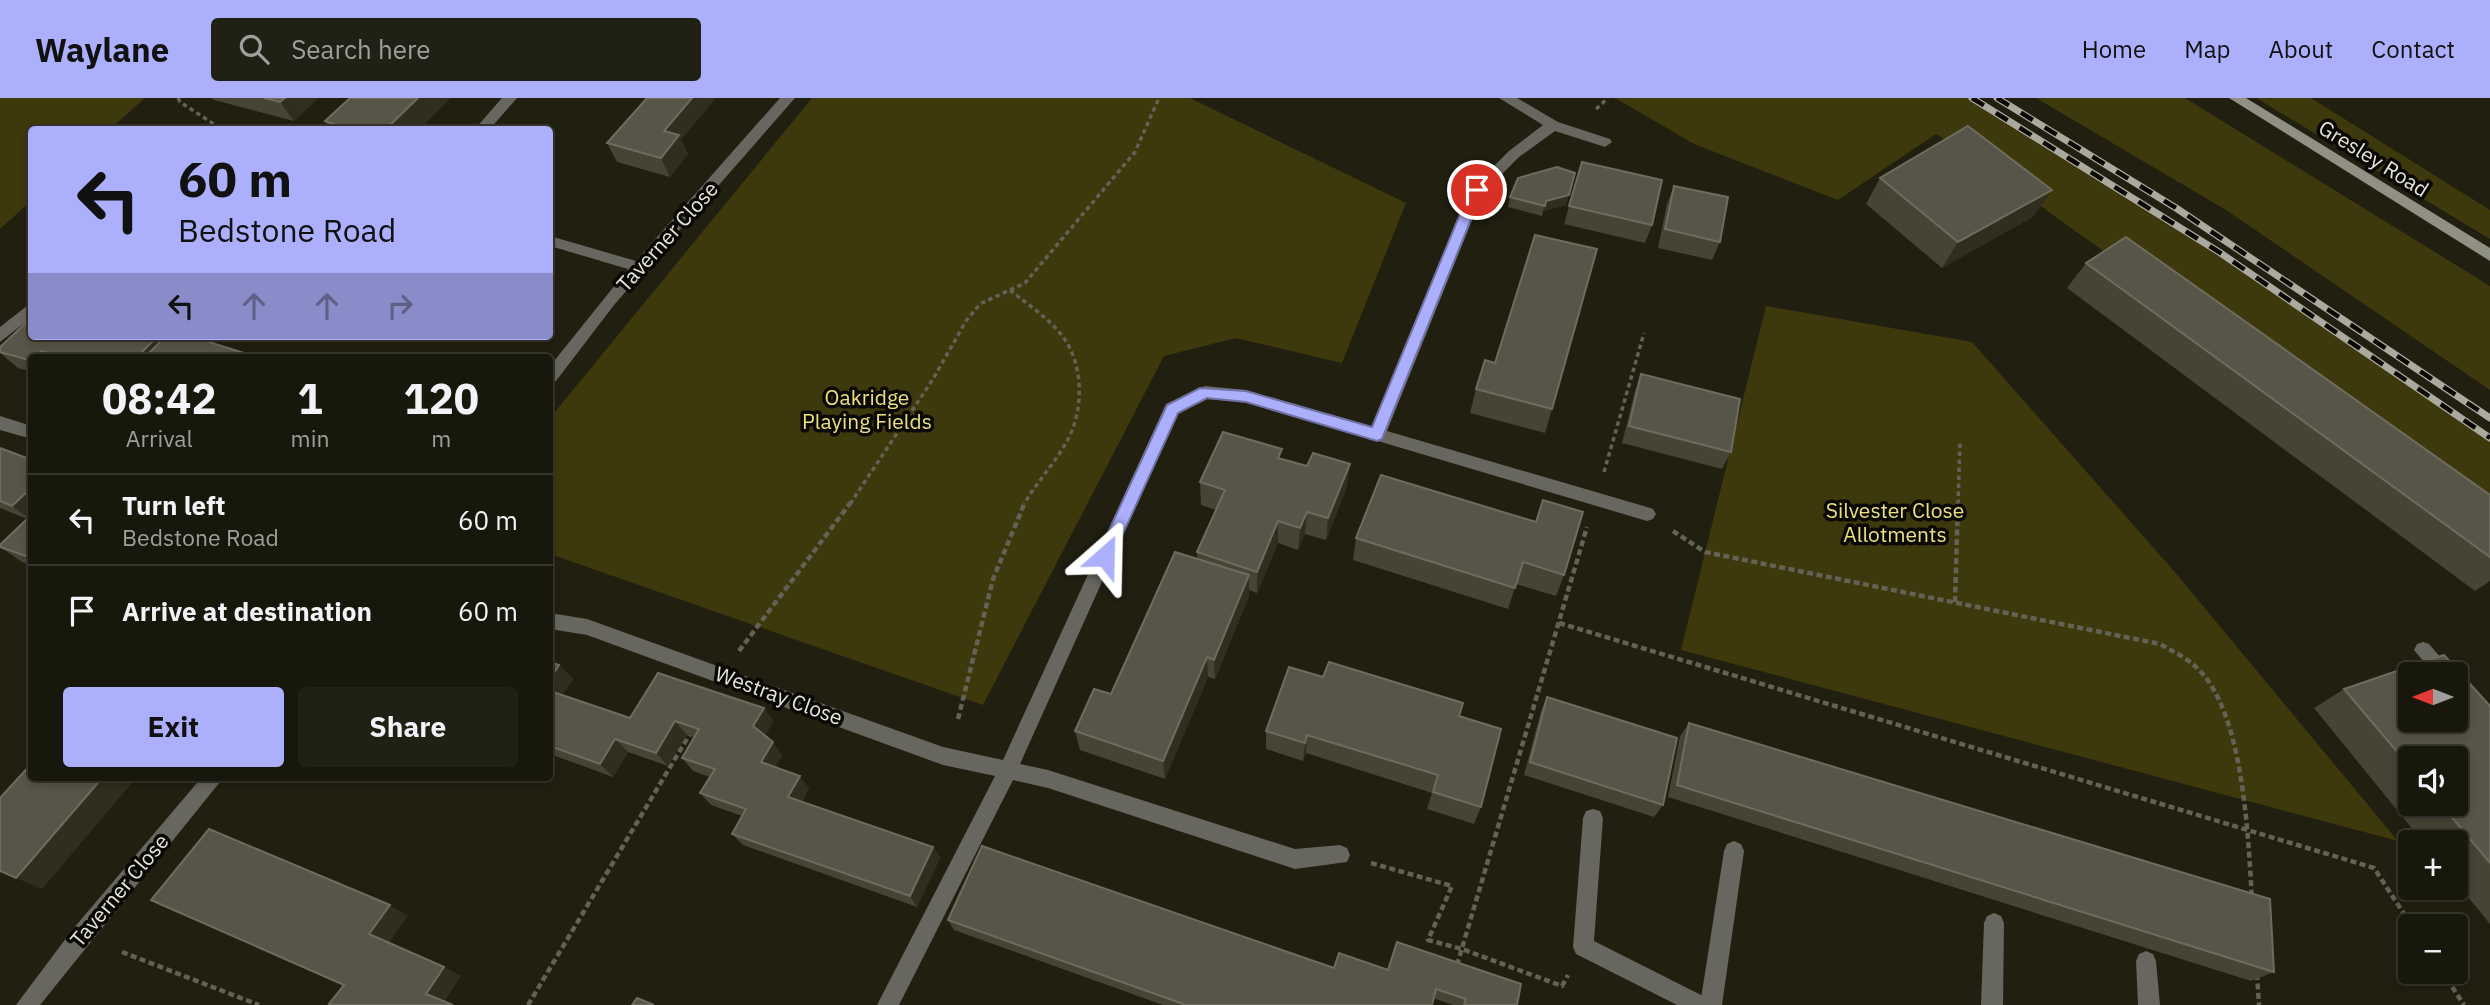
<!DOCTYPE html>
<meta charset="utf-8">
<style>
body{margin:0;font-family:"IBM Plex Sans",sans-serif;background:#212015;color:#f1f3f6;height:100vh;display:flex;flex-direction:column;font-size:26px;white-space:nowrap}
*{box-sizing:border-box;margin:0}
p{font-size:23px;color:#9f9f9d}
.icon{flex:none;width:38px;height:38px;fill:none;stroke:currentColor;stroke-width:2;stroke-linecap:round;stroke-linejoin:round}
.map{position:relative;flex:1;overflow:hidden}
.details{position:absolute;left:28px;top:256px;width:525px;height:427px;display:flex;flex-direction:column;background:#18170c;border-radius:7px;box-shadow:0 4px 10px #0003,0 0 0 2px #36362d}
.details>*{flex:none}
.top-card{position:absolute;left:28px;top:28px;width:525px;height:214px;border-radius:7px;box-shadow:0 4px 10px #0003,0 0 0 2px #36362d;background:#acaffb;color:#111;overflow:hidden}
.needle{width:46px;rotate:270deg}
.fabs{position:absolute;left:2398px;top:564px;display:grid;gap:14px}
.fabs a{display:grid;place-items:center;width:70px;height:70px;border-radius:7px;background:#18170c;box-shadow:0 4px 10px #0003,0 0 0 2px #36362d;font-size:35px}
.pin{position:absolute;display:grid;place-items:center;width:60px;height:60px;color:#fff;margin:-30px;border:4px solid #fff;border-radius:50%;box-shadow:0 2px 7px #0007}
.me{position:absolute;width:77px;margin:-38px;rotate:25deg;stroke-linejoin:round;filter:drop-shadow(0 0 5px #0008)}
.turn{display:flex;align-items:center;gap:24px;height:147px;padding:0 35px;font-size:32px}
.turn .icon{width:91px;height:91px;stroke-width:2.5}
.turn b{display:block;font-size:49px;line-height:60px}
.lanes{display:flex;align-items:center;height:66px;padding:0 35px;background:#0003;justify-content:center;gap:35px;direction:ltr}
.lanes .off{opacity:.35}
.eta{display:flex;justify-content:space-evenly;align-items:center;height:119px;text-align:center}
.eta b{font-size:42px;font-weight:700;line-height:49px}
.button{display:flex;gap:14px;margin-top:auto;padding:14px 35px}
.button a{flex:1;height:80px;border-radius:7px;background:#acaffb;color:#111;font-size:28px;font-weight:700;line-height:80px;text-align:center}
.button a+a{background:#212015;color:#f1f3f6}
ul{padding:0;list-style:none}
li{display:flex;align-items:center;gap:21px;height:91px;padding:0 35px;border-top:2px solid #36362d}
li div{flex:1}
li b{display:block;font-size:26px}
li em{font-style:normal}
header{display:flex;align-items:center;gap:42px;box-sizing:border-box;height:98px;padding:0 35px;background:#acaffb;color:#111}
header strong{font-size:33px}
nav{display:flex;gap:38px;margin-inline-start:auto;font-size:24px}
.search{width:490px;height:63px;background:#212015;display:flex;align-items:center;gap:18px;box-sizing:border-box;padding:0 24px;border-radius:7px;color:#9f9f9d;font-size:26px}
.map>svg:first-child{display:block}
.green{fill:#3e380d}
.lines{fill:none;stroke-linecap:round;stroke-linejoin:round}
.path-far1{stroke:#636255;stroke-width:3.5;stroke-dasharray:4.5 3.5;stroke-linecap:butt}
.path{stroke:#636255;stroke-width:4.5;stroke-dasharray:6 3.5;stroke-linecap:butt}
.lane{fill:#67665f;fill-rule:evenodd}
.street{fill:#67665f;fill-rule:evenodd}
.secondary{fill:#919084;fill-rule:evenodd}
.rail-casing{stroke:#abaa9f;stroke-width:7}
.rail{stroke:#090804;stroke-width:4.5;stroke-dasharray:14;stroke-linecap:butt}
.wall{fill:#464435;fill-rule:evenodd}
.shaded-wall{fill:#302e1e}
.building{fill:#575547;stroke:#6e6c5e;stroke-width:2;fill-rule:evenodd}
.route{fill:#acaffb;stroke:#7072a3;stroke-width:2}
.labels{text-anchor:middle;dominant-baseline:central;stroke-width:7;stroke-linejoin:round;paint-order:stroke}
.street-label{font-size:21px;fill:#e6e5dc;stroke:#090804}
.park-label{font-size:21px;fill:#ece080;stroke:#090804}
</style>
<header>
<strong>Waylane</strong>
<div class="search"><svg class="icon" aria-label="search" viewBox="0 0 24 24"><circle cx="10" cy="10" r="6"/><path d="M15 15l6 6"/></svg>Search here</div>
<nav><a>Home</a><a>Map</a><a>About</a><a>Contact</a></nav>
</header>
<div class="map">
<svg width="2490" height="907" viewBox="0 0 2490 907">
<rect width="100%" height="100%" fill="#201f10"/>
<!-- green -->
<g class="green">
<path d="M0 0H145L110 31 32 32 31 103 0 131Z"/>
<path d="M812 0H1190L1406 105 1342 265 1236 240 1164 258 983 607 550 456V320Z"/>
<path d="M1615 0H1969L2077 64 2490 340V429L1962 52 1936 36 1838 102 1694 46Z"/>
<path d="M2036 0H2185L2482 183 2490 188V292L2226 112Z"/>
<path d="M2256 0H2311L2490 112V141Z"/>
<path d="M1766 208 1972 244 2174 473 2398 743 1681 552Z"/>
</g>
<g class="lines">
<!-- path-far1 -->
<g class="path-far1">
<path d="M178 0 180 4 223 32"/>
<path d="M1596 11 1608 0"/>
<path d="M1010 192C1028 207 1049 220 1063 239 1084 267 1084 313 1067 343 1055 365 1037 384 1024 406"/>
<path d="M1604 374 1644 235"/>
<path d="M850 406 933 281 966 223 980 206 1025 185 1135 54 1159 0"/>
<path d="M1958 406 1960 344"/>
</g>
<!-- path -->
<g class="path">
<path d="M1673 433 1705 454 2160 546C2174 554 2189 561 2200 573 2244 619 2248 739 2252 801"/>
<path d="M1955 504 1958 404"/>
<path d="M1559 525 2374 770 2412 828"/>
<path d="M739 553 851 404"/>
<path d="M958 621 993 481 1025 404"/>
<path d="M1371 765 1452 788 1428 842 1462 851 1562 888 1568 877"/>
<path d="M122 854 259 907"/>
<path d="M1457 867 1587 429"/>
<path d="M2442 873 2464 907"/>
<path d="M2257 876 2259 907"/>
<path d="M528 907 691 634"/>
</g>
<!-- lane -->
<g class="lane">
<path d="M1734 743 1741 746 1744 753 1722 907H1700L1724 753 1727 746Z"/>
<path d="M1994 815 2001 818 2004 825 2003 907H1981L1984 825 1987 818Z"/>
</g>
<!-- street -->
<g class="street">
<path d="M502 0H517L489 32H474Z"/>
<path d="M780 0H795L614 207 556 283 550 285V268L628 171 550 148V138L636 163Z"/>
<path d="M1499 0H1517L1558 24 1610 41 1612 44 1605 49 1555 33 1519 59 1483 95 1387 333 1647 409 1653 411 1656 416 1653 421 1647 423 1246 304 1207 301 1178 315 1020 666 1048 672 1295 751 1340 747 1347 750 1350 757 1347 764 1295 771 1048 690 1013 682 899 907H877L995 678 943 667 587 537 550 531V515L587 521 943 649 1003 662 1166 306 1205 288 1246 292 1372 329 1470 92 1509 53 1543 27Z"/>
<path d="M32 204V219L0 244V229Z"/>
<path d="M0 318 32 328V341L0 332Z"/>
<path d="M2423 544 2429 546 2455 576H2434L2414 552 2417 546Z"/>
<path d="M202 679H224L40 907H16L73 831Z"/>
<path d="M1593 711 1600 713 1603 720 1594 843 1707 900 1711 907H1677L1576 856 1573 849 1583 720 1586 713Z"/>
<path d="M2146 853 2153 856 2156 863 2160 907H2138L2136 863 2139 856Z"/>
</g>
<!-- secondary -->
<path class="secondary" d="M2229 0H2246L2490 150V163Z"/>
<!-- rail casing -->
<g class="rail-casing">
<g id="rail">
<path d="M1972 0 2219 154 2490 340"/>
<path d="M1997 0 2176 110 2490 320"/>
</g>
</g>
<!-- rail -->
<use href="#rail" class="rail"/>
</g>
<!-- wall -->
<g class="wall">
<path d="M212 0H318L294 23 214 2Z"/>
<path d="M350 0H450L418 32H328L330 30 325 23Z"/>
<path d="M681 42 688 56 670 79 617 64 607 45Z"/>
<path d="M1582 64 1652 127 1645 145 1564 126Z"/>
<path d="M1880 80 2034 118 1942 170 1866 106Z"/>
<path d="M1674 88 1720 144 1712 162 1658 150 1667 106Z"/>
<path d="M1510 99 1566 107 1543 113 1542 118 1508 109Z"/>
<path d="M2086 165 2490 397V483L2475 493 2067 190Z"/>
<path d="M0 249 257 259H32V274L18 270 0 255Z"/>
<path d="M1495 265 1552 311 1545 335 1470 315 1476 291Z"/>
<path d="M1641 276 1731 354 1722 371 1622 345 1635 293Z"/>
<path d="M0 350 32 362V468L22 464 0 449 27 421 0 410Z"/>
<path d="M1281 361 1347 389 1326 442 1305 436 1298 452 1278 445 1257 495 1249 492V498L1215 581 1208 579 1165 681 1080 652 1075 633 1111 596 1197 461V454L1216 412 1201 407 1200 384Z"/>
<path d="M1381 377 1564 477 1556 498 1516 486 1508 511 1353 462 1356 440Z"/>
<path d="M550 564 559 567 573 581 562 597 630 620 764 610 773 623 765 638 782 657 775 669 809 690 802 704 933 749 940 760 917 809 743 747 732 736 742 718 711 707 700 695 710 679 693 673 682 660 694 639 687 637 668 668 628 654 613 679 550 656Z"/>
<path d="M2344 591 2490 608V826L2455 783V744H2423L2314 610ZM2410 660 2455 705H2410Z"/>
<path d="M1547 599 1663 707 1654 719 1524 677 1541 613Z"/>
<path d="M1459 618 1481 709 1474 726 1427 711 1432 695 1306 655 1303 663 1266 651V633Z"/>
<path d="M1689 625 2274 874 2251 883 1668 699 1680 638Z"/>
<path d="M948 822 1334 870 1388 872 1517 907H1453L1433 900 1432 907H1163L954 832Z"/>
</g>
<!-- shaded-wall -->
<g class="shaded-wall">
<path d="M285 0H318L294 23 280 4Z"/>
<path d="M418 0H450L418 32H385Z"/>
<path d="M692 0H716L681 42 688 56 670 79 661 60 664 33Z"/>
<path d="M2052 92 2034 118 1942 170 1958 144Z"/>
<path d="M1569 97 1566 107 1543 113 1546 103Z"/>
<path d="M158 238H174L173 259H137Z"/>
<path d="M41 253 48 259H36Z"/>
<path d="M1350 366 1347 389 1326 442 1328 420Z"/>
<path d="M32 389V422L12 408Z"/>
<path d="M1307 414 1305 436 1298 452 1300 430Z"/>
<path d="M1278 423V445L1257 495V474Z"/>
<path d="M1249 477V498L1215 581 1214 562Z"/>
<path d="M1207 559 1208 579 1165 681 1163 663Z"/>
<path d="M559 567 573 581 557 605 550 598V581Z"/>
<path d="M764 610 773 623 763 642 753 628Z"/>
<path d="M675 623 687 637 668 668 656 655Z"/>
<path d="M1307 637 1306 655 1303 663 1305 645Z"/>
<path d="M615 641 628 654 613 679 600 666Z"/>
<path d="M773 644 782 657 771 677 761 664Z"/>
<path d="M800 678 809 690 798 711 788 699Z"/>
<path d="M103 679H137L42 791 16 780Z"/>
<path d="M933 749 940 760 917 809 910 798Z"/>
<path d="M390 807 408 818 388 846 369 836Z"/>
<path d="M444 869 461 878 444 904 426 896Z"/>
</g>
<!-- building -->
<g class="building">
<path d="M264 0H285L280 4Z"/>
<path d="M350 0H418L385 32H328L334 26 325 23Z"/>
<path d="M647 0H692L664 33 679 37 661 60 607 45Z"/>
<path d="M1968 28 2052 92 1958 144 1880 80Z"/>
<path d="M1582 64 1662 82 1652 127 1569 108Z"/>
<path d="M1557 69 1575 75 1569 97 1546 103 1545 108 1510 99 1518 80Z"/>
<path d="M1674 88 1728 99 1720 144 1665 131Z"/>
<path d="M1535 137 1597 151 1552 311 1476 291 1485 262 1495 265Z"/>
<path d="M2126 139 2490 397V459L2086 165Z"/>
<path d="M32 219V238H158L137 259H61L41 253 36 259H32V263L0 254V249Z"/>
<path d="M166 238H190L257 259H145Z"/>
<path d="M1641 276 1740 301 1731 354 1629 328Z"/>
<path d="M1223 334 1282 351 1278 360 1307 368 1313 355 1350 366 1328 420 1307 414 1300 430 1278 423 1257 474 1197 454 1225 392 1200 384Z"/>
<path d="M0 350 32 362V389L12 408 0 403Z"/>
<path d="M1381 377 1536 424 1543 402 1583 414 1564 477 1523 464 1515 490 1356 440Z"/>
<path d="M32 416V460L0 449V447Z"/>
<path d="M1175 454 1249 477 1214 562 1207 559 1163 663 1075 633 1094 591 1111 596Z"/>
<path d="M2444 557 2490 608V765L2440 705H2455V660H2410V669L2344 591ZM2410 576H2455V621H2410Z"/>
<path d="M550 564 559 567 550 581Z"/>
<path d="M1329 564 1463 605 1459 618 1501 631 1481 709 1433 694 1438 677 1307 637 1305 645 1266 633 1289 569 1323 579Z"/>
<path d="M658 575 764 610 753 628 773 644 761 664 800 678 788 699 933 749 910 798 732 736 746 711 700 695 715 671 682 660 699 631 675 623 656 655 615 641 600 666 550 648V593L630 620Z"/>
<path d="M1547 599 1677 640 1663 707 1530 664Z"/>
<path d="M1689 625 2270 801 2274 874 1677 687Z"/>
<path d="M32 665V679H103L16 780 0 773V700Z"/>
<path d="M209 731 390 807 369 836 444 869 426 896 453 907H331L329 906 344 887 151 802Z"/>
<path d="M982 748 1334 870 1339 855 1388 872 1397 844 1521 886 1517 907H1464L1466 901 1436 891 1432 907H1186L948 822Z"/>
<path d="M637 900 654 907H632Z"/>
</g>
<!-- route -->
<path class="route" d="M1477 87 1483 92 1382 341 1377 343 1246 304 1207 300 1178 315 1111 462H1100L1097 458 1167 307 1200 290 1246 293 1372 329 1470 92Z"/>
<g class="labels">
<!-- street labels -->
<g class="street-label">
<text transform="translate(2374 60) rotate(32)">Gresley Road</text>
<text transform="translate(667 138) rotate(-48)">Taverner Close</text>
<text transform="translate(779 597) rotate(20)">Westray Close</text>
<text transform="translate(119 792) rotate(-50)">Taverner Close</text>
</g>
<!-- park labels -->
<g class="park-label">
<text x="867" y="299">Oakridge<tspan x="867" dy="24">Playing Fields</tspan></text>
<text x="1895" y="412">Silvester Close<tspan x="1895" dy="24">Allotments</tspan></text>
</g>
</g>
</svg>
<div class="fabs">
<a><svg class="needle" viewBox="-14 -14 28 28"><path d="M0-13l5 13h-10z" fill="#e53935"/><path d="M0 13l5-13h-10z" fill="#9f9f9d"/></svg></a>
<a><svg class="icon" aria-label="sound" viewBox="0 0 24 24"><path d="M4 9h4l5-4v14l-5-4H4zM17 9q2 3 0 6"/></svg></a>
<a>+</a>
<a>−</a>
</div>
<div class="pin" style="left:1477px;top:92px;background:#d93025"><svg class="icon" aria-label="arrive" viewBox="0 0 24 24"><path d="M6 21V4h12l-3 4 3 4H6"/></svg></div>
<svg class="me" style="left:1105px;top:458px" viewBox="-20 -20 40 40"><path d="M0-17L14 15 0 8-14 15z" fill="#acaffb" stroke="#fff" stroke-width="4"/></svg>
<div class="top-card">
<div class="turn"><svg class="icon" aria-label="left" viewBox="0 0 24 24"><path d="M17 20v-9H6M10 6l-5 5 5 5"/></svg><div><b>60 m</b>Bedstone Road</div></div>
<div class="lanes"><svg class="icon" aria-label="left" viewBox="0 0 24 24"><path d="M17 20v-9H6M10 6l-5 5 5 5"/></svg><svg class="icon off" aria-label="ahead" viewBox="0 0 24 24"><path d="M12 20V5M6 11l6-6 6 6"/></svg><svg class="icon off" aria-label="ahead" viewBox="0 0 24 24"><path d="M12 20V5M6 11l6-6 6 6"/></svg><svg class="icon off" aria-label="right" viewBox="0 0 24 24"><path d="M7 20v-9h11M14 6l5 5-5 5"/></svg></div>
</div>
<section class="details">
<div class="eta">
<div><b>08:42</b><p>Arrival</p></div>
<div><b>1</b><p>min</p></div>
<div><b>120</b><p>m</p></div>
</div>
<ul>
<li><svg class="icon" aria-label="left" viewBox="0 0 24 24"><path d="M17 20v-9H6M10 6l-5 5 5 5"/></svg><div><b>Turn left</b><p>Bedstone Road</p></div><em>60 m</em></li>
<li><svg class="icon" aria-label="arrive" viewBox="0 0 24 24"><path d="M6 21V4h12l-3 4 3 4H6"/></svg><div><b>Arrive at destination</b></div><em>60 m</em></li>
</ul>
<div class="button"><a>Exit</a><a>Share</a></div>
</section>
</div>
